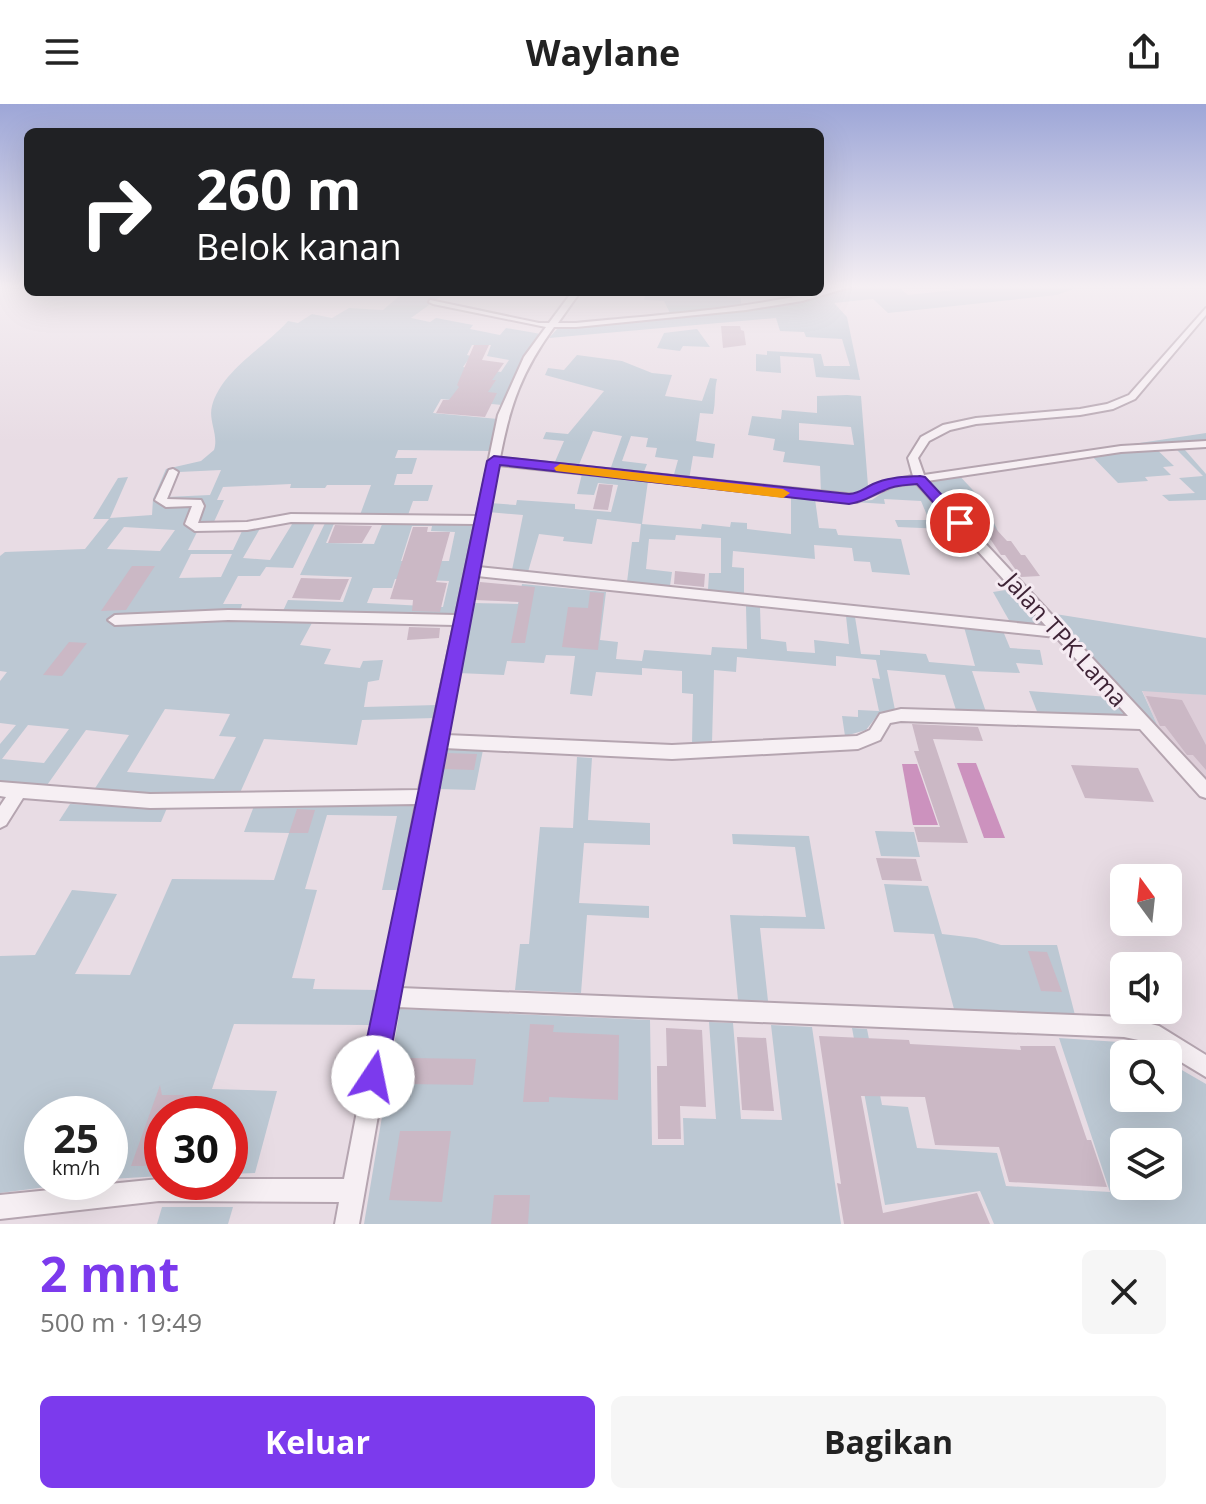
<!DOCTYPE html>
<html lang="id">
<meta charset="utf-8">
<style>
body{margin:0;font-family:"Open Sans",sans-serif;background:#f6f6f6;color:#222;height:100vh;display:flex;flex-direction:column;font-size:30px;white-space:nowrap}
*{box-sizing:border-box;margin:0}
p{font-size:26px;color:#767676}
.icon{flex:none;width:44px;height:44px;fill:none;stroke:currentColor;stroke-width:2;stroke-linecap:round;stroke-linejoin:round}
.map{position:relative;height:1120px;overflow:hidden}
.side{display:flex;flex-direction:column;background:#fff;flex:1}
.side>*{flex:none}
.top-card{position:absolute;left:24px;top:24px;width:800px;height:168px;border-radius:12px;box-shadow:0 8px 32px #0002;background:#202124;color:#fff;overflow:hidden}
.needle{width:52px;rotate:345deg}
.buttons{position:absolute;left:1110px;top:760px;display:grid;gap:16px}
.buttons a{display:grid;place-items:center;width:72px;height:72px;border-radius:12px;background:#fff;box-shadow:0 8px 32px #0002;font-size:40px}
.speed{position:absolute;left:24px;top:992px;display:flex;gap:16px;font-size:40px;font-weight:700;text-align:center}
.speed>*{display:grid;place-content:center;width:104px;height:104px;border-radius:50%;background:#fff;box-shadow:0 8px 32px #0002;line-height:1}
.speed small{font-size:20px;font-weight:400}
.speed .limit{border:12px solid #d22;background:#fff;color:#111}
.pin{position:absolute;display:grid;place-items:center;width:68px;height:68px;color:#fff;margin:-34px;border:4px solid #fff;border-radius:50%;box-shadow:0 2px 8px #0007}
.me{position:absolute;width:88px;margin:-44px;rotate:11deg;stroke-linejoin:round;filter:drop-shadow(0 0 6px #0008)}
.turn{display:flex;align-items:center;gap:28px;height:168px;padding:0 40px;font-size:36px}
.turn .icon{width:104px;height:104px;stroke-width:2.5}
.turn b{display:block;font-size:56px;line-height:68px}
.round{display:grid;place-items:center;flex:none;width:84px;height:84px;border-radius:12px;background:#f6f6f6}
.summary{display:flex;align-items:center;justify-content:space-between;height:136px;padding:0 40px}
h1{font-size:48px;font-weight:700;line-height:60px;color:#7c3aed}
.primary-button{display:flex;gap:16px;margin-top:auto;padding:16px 40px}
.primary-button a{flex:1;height:92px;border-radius:12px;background:#7c3aed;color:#fff;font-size:32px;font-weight:700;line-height:92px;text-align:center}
.primary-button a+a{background:#f6f6f6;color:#222}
header{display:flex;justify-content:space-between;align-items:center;height:104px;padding:0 40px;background:#fff;font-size:36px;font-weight:700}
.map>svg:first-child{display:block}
.built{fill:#ddcdd8}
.green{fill:#bcc8d3;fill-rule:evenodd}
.water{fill:#cc92be}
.building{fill:#cbb8c5}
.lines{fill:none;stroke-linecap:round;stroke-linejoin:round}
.street-casing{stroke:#b5a5b0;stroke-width:4}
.street{fill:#f6eff3;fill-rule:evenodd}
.route{fill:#7c3aed;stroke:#51269a;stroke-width:2}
.slow{fill:#f59e0b}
.labels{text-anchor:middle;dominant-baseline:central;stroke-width:6;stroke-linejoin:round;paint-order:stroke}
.street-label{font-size:24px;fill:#3f2436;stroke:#f5ebf2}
</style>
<header><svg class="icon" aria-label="menu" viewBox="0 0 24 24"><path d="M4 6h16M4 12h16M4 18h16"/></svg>Waylane<svg class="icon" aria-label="share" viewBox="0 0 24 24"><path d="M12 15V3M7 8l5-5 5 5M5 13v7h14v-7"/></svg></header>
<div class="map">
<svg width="1206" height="1120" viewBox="0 0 1206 1120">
<rect width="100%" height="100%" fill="#e8dce4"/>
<!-- built -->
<path class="built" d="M1142 586 1206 591V676L1159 625Z"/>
<!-- green -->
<g class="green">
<path d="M863 181H896L908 191 999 181H1084L1057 191 888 209 873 195 834 199 847 213 860 276 816 273 813 254 780 252 781 269 756 267V250L767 251V247L821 250 824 262H850L842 235 806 233 804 228 780 227 776 214 549 234 558 224 770 202Z"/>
<path d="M404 188H456L452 191 444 190 411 214 430 218 436 214 473 221 470 225 500 231 506 224 541 230 519 262 502 301 441 295 433 309 498 315 491 347 398 346 395 354H417L412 370H397L394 381H433L428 397H413L408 411H360L371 381H327L325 384H290L291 380 223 383 217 396H224L213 420H201L188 446H233L243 425 262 421 243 454 270 456 294 417H316L293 464 266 463 260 472H238L223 500H242L240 507 313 517 300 541 331 545 324 560 360 564 363 557 383 556 379 576 368 578 364 603 437 601 435 614 362 616 357 641 264 635 239 691 92 689 129 631 86 626 45 684 0 677V640L16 621 0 619V577L7 568 0 567V452L5 448 85 445 109 415H93L118 374 128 373 110 414 152 411 153 395 166 365 201 357 214 346C219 331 208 317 212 302 221 267 265 243 288 217L298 219 312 210 332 214 349 204 383 206ZM472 241H491L487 252 509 256 501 268 463 263 471 252 467 251ZM221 366 210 391 167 393 179 368ZM124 423 175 426 160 447 107 445ZM191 450H232L221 473 179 474ZM165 605 230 610 219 632 236 633 214 675 127 668ZM28 621 69 625 44 659 2 655Z"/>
<path d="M646 188H726L727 193 741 194V203L671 211 664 197 644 196Z"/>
<path d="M697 225 710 243 683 242 680 247 657 244 664 229Z"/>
<path d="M577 251 622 257 652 269 672 271 665 292 702 297 710 274 717 275C714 287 716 298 713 310L700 309 696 337 715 340 713 354 693 352 689 376 673 374 678 356 655 353 657 344 646 343 648 334 631 332 622 357 647 360 643 370 610 366 622 332 593 327 578 363 554 360 564 337 543 335 546 328 568 330 604 287 545 271 548 264 564 266Z"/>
<path d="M847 291 861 292 868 382 851 392 821 390 820 362 783 358 785 348 773 346 775 335 748 331 752 312 781 315 782 306 817 309V292ZM799 319 851 323 854 341 799 336Z"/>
<path d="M1206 329V337L1178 338 1206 370V396L1169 397 1162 391 1195 389 1179 374 1203 372 1169 338 1150 339 1174 362 1163 363 1171 371 1145 373 1148 377 1118 379 1087 347Z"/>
<path d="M955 367 985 399 1001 434 983 437 923 371Z"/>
<path d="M582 370 648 377 642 420 701 425 702 420 730 423 731 418 747 419V425L791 430V393L815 395 819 424 836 425 838 431 901 435 910 471 872 468 870 458 854 457 852 444 814 441 815 455 733 447 732 463 744 464V490L708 486 709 469H721V434L676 431 675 436 649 435 646 465 672 468 670 482 627 478 632 438H639L641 420 597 415 592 440 563 437 564 433 539 430 528 468 512 466 523 411 488 408 490 399 516 401 517 396 575 400V405L611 408 618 381 598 379 594 391 577 390Z"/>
<path d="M918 380 976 444 954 443 945 425 898 423 895 416H929L921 397 884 395 885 400 854 398 872 396 891 383Z"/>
<path d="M326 417H335L326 439 374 440 383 418 474 419 455 511 283 507 288 496 343 498 352 473 300 471ZM412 422H432L431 427 455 428 449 457H401ZM395 475 449 477 443 503 367 499 373 484H392Z"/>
<path d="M522 480 606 488 600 536 618 538 616 555 642 557 644 546 711 551 712 543 747 545 746 502 760 503 761 535 786 538 787 547 815 549 814 536 849 540 846 512 855 513 861 550 880 551V546L926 550 929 558 975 562 964 523 1003 527 1010 544 1040 546 1043 561 1016 559 1020 569 972 567 986 608 956 606 945 571 887 566 895 606 880 608 866 626 845 632 842 612 858 613V606L879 607 872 574 880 575 876 556 836 552V562L737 553 736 568 714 566 712 639 692 640 693 590 682 589V567L642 564V571L596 568 592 592 570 590 575 552 546 551 544 559 507 557 504 571 458 569 471 499 518 500Z"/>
<path d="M1012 485 1045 521 1010 518 993 488Z"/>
<path d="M1049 509 1206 534V591L1142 587 1159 625Z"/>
<path d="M1029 587 1109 593 1129 613 1038 610Z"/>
<path d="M446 644 483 646 475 686 438 685Z"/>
<path d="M577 653 592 654 588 716 650 719V741L584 739 579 799 649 802V814L587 811 581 889 515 886 520 840H529L540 723 573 724Z"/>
<path d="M70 700 167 704 161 718 59 717Z"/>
<path d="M415 700 398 786H382L397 712 327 711 305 785 317 786 292 874 315 875 313 885 378 886 371 921 234 920 212 985 277 987 255 1069 230 1070V1010H162V1072L110 1075V1010H42V1078H85L0 1089V852L35 851 72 786 117 790 75 870 130 871 172 775 274 776 289 729 244 728 254 702Z"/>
<path d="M875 727 914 728 920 753 881 752Z"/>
<path d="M732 730 809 732 825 825 760 824 768 897 738 896 730 811 806 813 795 743 733 740Z"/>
<path d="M884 780 928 782 942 830 976 834 1001 841H1057L1075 911 954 905 934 830 894 828Z"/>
<path d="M400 905 650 916 652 1041H684L683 1014 716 1015 709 918 733 919 741 1015 782 1016 771 921 812 923 841 1120H364Z"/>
<path d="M852 924 867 925 882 1001 908 1003 917 1044 997 1049 1006 1082 1110 1088 1059 934 1119 938 1154 950H1124V994H1168V958L1206 980V1120H994L980 1087 885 1101ZM1124 1038H1168V1082H1124Z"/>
<path d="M162 1103H233L228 1120H157Z"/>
</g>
<!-- water -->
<g class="water">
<path d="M957 659H976L1005 734H984Z"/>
<path d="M902 660H917L938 721H913Z"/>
</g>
<!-- building -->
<g class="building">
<path d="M721 222H740L741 226 744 227 746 241 723 244Z"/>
<path d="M474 241H489L482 256 504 259 492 276H496L488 288 497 289 485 313 436 309 443 296H449L459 283 457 281Z"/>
<path d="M599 380 613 381 608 406 593 405Z"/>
<path d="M985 413 1007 437H1011L1021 451H1025L1040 472 1021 473 1005 451H1001L979 418Z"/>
<path d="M335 421 372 422 362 439H328Z"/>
<path d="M413 423H428L427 428H450L436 478 447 479 440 508 412 507 413 496 390 495Z"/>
<path d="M132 462H155L126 506 101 507Z"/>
<path d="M675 467 705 470 704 483 674 480Z"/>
<path d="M301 474 331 475H349L340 496 292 494Z"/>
<path d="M480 478 535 483 525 539H511L519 498 475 496Z"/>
<path d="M590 488 604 489 598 546 562 543 568 503 588 504Z"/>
<path d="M409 523 440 524 439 534 407 536Z"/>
<path d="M69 538 87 539 62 572 43 571Z"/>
<path d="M1146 592 1182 596 1206 641V666L1193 651H1187L1165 622H1160Z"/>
<path d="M912 620 978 623 983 637 933 635 968 739 918 738 914 723H940L914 647H919Z"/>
<path d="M447 649 477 650 474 666 444 665Z"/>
<path d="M1071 661 1138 664 1154 698 1085 694Z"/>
<path d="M297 705 315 706 308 729H289Z"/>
<path d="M876 754 916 755 922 777 882 776Z"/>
<path d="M1028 847 1047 848 1062 888 1041 887Z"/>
<path d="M530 920 554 921 553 928 619 931 618 996 549 993V998H523Z"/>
<path d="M666 924 702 926 706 1003 680 1002 681 1035H658L657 962H667Z"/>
<path d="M819 932 909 936 910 940 966 943 1021 946 1020 942H1055L1087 1036H1091L1107 1083 1009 1078 999 1043 935 1041 925 993 861 992 883 1109 977 1089 990 1120H844L837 1079 841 1080Z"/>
<path d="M737 933 766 934 774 1007 742 1006Z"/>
<path d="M410 954 476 955 473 981 406 980Z"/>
<path d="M160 981 162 991H184L178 1010H162V1062H131Z"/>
<path d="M400 1027H451L442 1098 389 1096Z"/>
<path d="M494 1091H530L528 1120H491Z"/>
</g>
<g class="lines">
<!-- street casing -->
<g class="street-casing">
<path id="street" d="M844 181H857L802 197 746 206 576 223H554C522 267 510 301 500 354L856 391 887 377 913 372 908 354 921 333 943 321 976 314 1080 305 1107 300 1129 291 1206 204V211L1135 295 1113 305 1080 311 976 320 950 326 929 337 918 354 924 371 1121 342 1206 337V343L1121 348 927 377 1206 676V694L1200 692 1140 625 901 617 890 619 880 636 858 645 672 655 444 644 400 884 1124 913 1159 922 1206 951V973L1148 938 1124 933 397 903 359 1120H335L339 1098 159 1097 0 1115V1091L159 1075H162V1078H230V1075H344L416 700 150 704 23 694 6 721 0 724V702L6 693 0 692V678L150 690 419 686 454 521 228 516 115 521 108 516 115 511 228 506 456 511 475 420 291 418 247 426 195 427 185 420 192 402 166 403 155 396 169 366 173 365 178 368 167 395 201 396 204 402 198 419 247 418 291 410 477 412 498 311 524 253 546 223 433 200 429 198 430 196 539 219H549L572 188H580L558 219H576C666 210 757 205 844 181ZM498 361 857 398 894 382 916 379 1046 522 478 463ZM477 472 1056 533 1128 612 901 605 880 610 870 626 857 632 672 641 446 631Z"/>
</g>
<!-- street -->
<use href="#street" class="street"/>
</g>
<!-- sky -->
<linearGradient id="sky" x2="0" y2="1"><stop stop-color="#9da6d7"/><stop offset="0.54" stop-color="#f5eff3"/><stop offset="1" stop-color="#f5eff3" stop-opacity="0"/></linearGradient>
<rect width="1206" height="338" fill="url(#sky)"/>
<!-- route -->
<path class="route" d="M494 352 849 390C861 389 864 384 873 380 888 373 905 373 920 372L925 373 968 419 960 424 955 423 917 380C906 381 894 381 885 386 870 392 867 397 849 400L500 361 386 973 382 983 373 987 363 983 359 973 487 357Z"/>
<!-- slow -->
<path class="slow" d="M560 360 783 385 790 389 783 394 556 367 554 364Z"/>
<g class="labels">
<!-- street labels -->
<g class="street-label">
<text transform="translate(1066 535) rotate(48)">Jalan TPK Lama</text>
</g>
</g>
</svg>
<div class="buttons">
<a><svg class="needle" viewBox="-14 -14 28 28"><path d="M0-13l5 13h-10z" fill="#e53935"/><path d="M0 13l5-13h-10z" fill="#767676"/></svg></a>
<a><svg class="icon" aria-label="sound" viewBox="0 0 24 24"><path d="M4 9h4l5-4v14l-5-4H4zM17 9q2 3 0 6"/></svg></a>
<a><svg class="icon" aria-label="search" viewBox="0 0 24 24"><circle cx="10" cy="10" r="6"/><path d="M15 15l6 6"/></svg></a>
<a><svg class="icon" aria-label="layers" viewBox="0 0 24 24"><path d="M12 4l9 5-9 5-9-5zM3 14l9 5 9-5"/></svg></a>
</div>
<div class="speed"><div>25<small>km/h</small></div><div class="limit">30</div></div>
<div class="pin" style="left:960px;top:419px;background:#d93025"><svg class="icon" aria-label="arrive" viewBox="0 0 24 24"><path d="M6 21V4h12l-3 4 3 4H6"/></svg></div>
<svg class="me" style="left:373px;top:973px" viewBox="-20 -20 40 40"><circle r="19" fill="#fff"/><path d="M0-13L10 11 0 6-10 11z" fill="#7c3aed"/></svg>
<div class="top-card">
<div class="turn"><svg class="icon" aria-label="right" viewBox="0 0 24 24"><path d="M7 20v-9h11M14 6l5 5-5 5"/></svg><div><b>260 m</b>Belok kanan</div></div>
</div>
</div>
<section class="side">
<div class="summary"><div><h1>2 mnt</h1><p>500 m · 19:49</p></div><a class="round"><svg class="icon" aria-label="close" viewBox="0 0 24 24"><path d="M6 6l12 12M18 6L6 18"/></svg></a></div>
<div class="primary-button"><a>Keluar</a><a>Bagikan</a></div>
</section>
